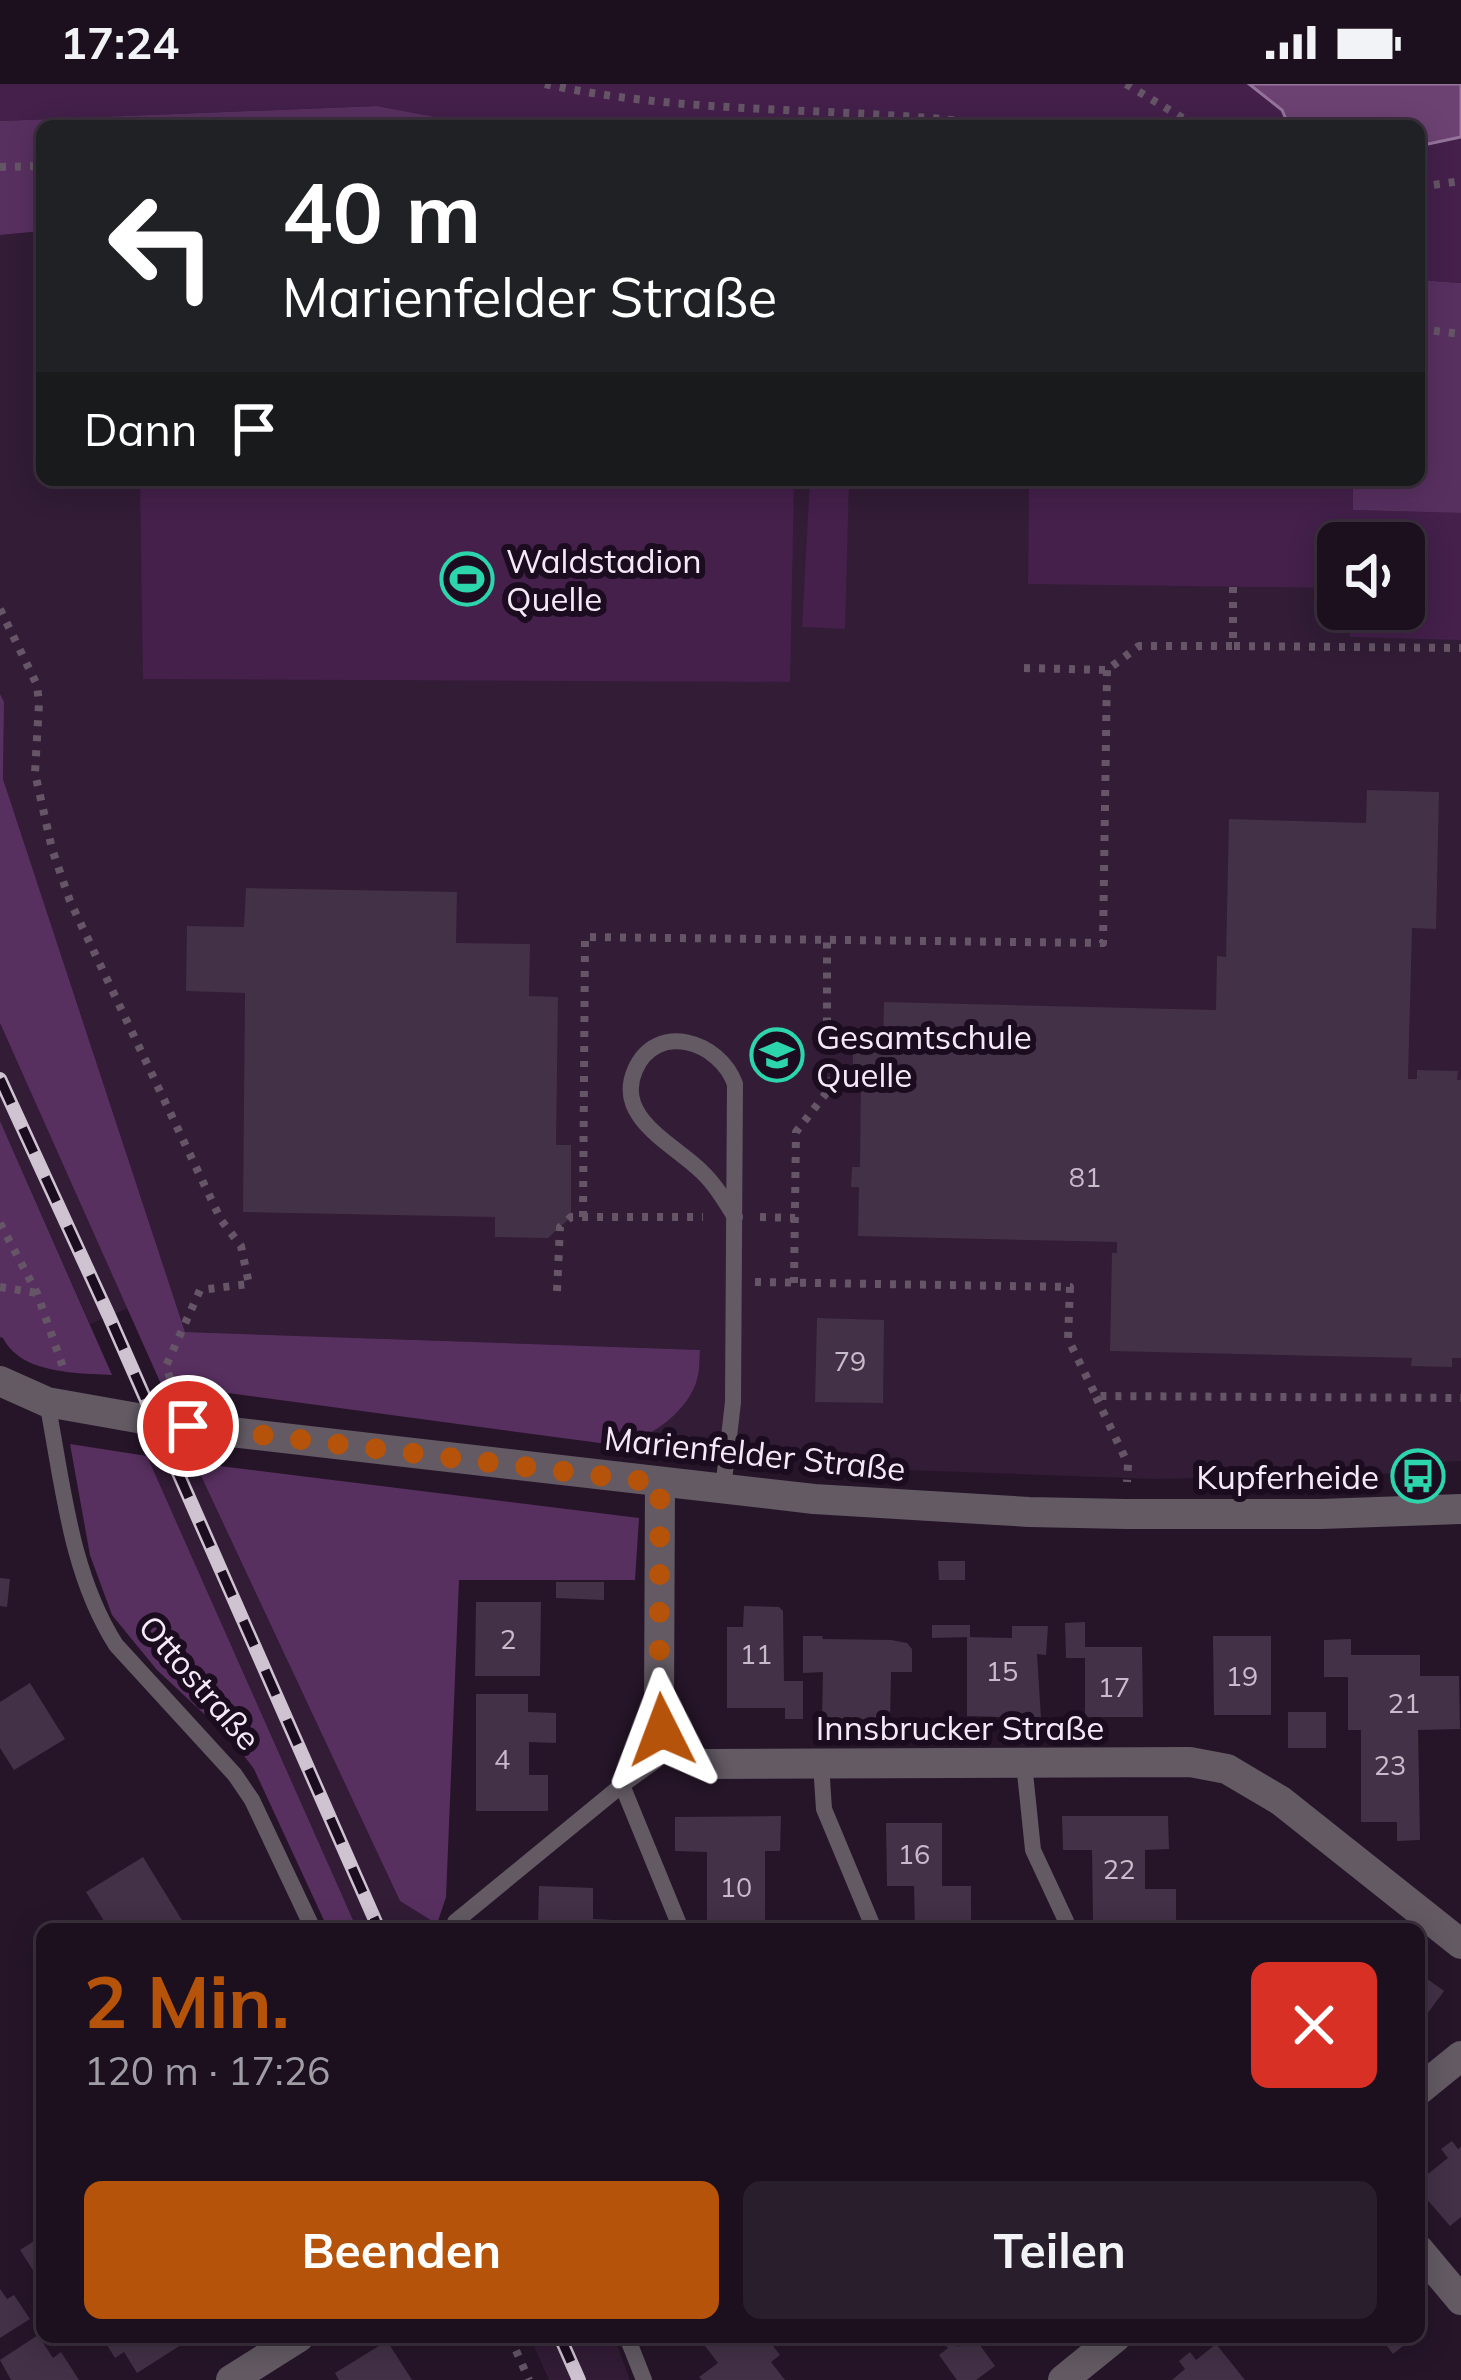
<!DOCTYPE html>
<html lang="de">
<meta charset="utf-8">
<style>
body{margin:0;font-family:Mulish,sans-serif;background:#291e2c;color:#f1f3f6;height:100vh;display:flex;flex-direction:column;font-size:45px;white-space:nowrap}
*{box-sizing:border-box;margin:0}
p{font-size:39px;color:#a09da4}
.icon{flex:none;width:66px;height:66px;fill:none;stroke:currentColor;stroke-width:2;stroke-linecap:round;stroke-linejoin:round}
.map{position:relative;flex:1;overflow:hidden}
.details{position:absolute;left:36px;top:1839px;width:1389px;height:420px;display:flex;flex-direction:column;background:#1c101f;border-radius:18px;box-shadow:0 6px 30px #0003,0 0 0 3px #3a303d}
.details>*{flex:none}
.hud{position:absolute;left:36px;top:36px;width:1389px;height:366px;border-radius:18px;box-shadow:0 6px 30px #0003,0 0 0 3px #3a303d;background:#202124;color:#fff;overflow:hidden}
.controls{position:absolute;left:1317px;top:438px;display:grid;gap:24px}
.controls a{display:grid;place-items:center;width:108px;height:108px;border-radius:18px;background:#1c101f;box-shadow:0 6px 30px #0003,0 0 0 3px #3a303d;font-size:60px}
.pin{position:absolute;display:grid;place-items:center;width:102px;height:102px;color:#fff;margin:-51px;border:6px solid #fff;border-radius:50%;box-shadow:0 3px 12px #0007}
.me{position:absolute;width:132px;margin:-66px;rotate:357deg;stroke-linejoin:round;filter:drop-shadow(0 0 9px #0008)}
.turn{display:flex;align-items:center;gap:42px;height:252px;padding:0 48px;font-size:54px}
.turn .icon{width:156px;height:156px;stroke-width:2.5}
.turn b{display:block;font-size:84px;line-height:102px}
.then{display:flex;align-items:center;height:114px;padding:0 48px;background:#0003;gap:24px;font-size:45px}
.round{display:grid;place-items:center;flex:none;width:126px;height:126px;border-radius:18px;background:#291e2c}
.head{display:flex;align-items:center;justify-content:space-between;height:204px;padding:0 48px}
h1{font-size:72px;font-weight:700;line-height:90px;color:#b45309}
.cta{display:flex;gap:24px;margin-top:auto;padding:24px 48px}
.cta a{flex:1;height:138px;border-radius:18px;background:#b45309;color:#fff;font-size:48px;font-weight:700;line-height:138px;text-align:center}
.cta a+a{background:#291e2c;color:#f1f3f6}
.status{display:flex;justify-content:space-between;align-items:center;height:84px;padding:0 60px;background:#1c101f;direction:ltr}
.status svg{height:33px;fill:currentColor}
.map>svg:first-child{display:block}
.built{fill:#321c36;fill-rule:evenodd}
.green{fill:#44204b}
.forest{fill:#583060}
.water{fill:#6c4273;stroke:#95749b;stroke-width:3}
.building{fill:#433147}
.lines{fill:none;stroke-linecap:round;stroke-linejoin:round}
.path{stroke:#655567;stroke-width:8;stroke-dasharray:6 9;stroke-linecap:butt}
.service{stroke:#635a64;stroke-width:16}
.minor{stroke:#635a64;stroke-width:30}
.rail-casing{stroke:#cfc3d2;stroke-width:14}
.rail{stroke:#1c0c1f;stroke-width:9;stroke-dasharray:27;stroke-linecap:butt}
.route{stroke:#b45309;stroke-width:21;stroke-dasharray:0 37.8}
.labels{text-anchor:middle;dominant-baseline:central;stroke-width:12;stroke-linejoin:round;paint-order:stroke}
.number-label{font-size:27px;fill:#c8bbcb}
.poi-label{font-size:33px;fill:#f5e9f7;stroke:#1c0c1f;text-anchor:start}
.street-label{font-size:33px;fill:#f5e9f7;stroke:#1c0c1f}
</style>
<div class="status"><b>17:24</b><svg viewBox="0 0 49 12"><path d="M0 12V9h3v3zM5 12V6h3v6zM10 12V3h3v9zM15 12V0h3v12zM26 1h20v11H26zM47 4h2v5h-2z"/></svg></div>
<div class="map">
<svg width="1461" height="2296" viewBox="0 0 1461 2296">
<rect width="100%" height="100%" fill="#261529"/>
<!-- built -->
<g class="built">
<path d="M42 147V396H1353V426L1461 429V1377L1408 1380 1407 1389 1157 1395 906 1386 600 1359 636 1355 700 1266 185 1248 3 695 4 619 0 610V151ZM1338 459H1404V525H1338Z"/>
<path d="M0 939 128 1224 90 1240 0 1037Z"/>
<path d="M147 1372 195 1379 400 1817 437 1840 439 1845H357Z"/>
<path d="M530 2253H614L630 2296H549Z"/>
</g>
<!-- green -->
<g class="green">
<path d="M0 0H1461V199L1419 196V42H484L377 22 0 37Z"/>
<path d="M140 396H794L790 598 143 595Z"/>
<path d="M810 396H849L845 545 802 543Z"/>
<path d="M1029 396H1353V426L1461 429V556L1350 553V525H1404V459H1338V504L1028 500Z"/>
</g>
<!-- forest -->
<g class="forest">
<path d="M377 22 484 42H42V147L0 151V37Z"/>
<path d="M1419 196 1461 199V429L1353 426V396H1419Z"/>
<path d="M0 610 4 618 3 695 185 1248 700 1266C699 1275 700 1286 697 1295 691 1320 662 1346 638 1354 626 1358 612 1357 600 1359L161 1300 0 939Z"/>
<path d="M0 1037 112 1291C77 1289 21 1290 3 1254L0 1253Z"/>
<path d="M70 1360 147 1372 357 1845H328L254 1685 233 1657 157 1586 112 1531 90 1471Z"/>
<path d="M195 1379 639 1434 635 1496H459L446 1813 437 1840 400 1817Z"/>
</g>
<!-- water -->
<path class="water" d="M1249 0H1461V53L1419 62V42H1289L1282 26Z"/>
<!-- building -->
<g class="building">
<path d="M1367 706 1439 708 1436 845 1412 844 1408 995H1417V986L1458 987 1457 996H1461V1274H1452V1283L1411 1282 1412 1274 1110 1267 1112 1169H1117V1158L858 1152 859 1103H851L852 1083H860L861 987 853 988V967L883 968 884 918 1216 926 1217 872 1226 873 1229 735 1366 739Z"/>
<path d="M246 804 457 808 456 859 530 860 529 912 558 913 556 1061H571V1133L548 1154 495 1153V1133L243 1128 245 909 186 907 187 842 244 843Z"/>
<path d="M817 1234 884 1236 883 1319 815 1318Z"/>
<path d="M1420 1384H1445V1393L1421 1395Z"/>
<path d="M938 1477H965V1496H939Z"/>
<path d="M0 1494 10 1495 7 1523 0 1522Z"/>
<path d="M556 1498H604V1516L556 1514Z"/>
<path d="M476 1518H541L540 1592H475Z"/>
<path d="M744 1522 779 1523 783 1527 784 1597H803V1635H785V1624H727V1543H743Z"/>
<path d="M1085 1538V1563H1142L1143 1633H1085V1574H1066L1065 1539Z"/>
<path d="M932 1541H970V1553L932 1554Z"/>
<path d="M1012 1542H1048L1046 1571 1037 1570 1041 1634 967 1632V1553L1012 1554Z"/>
<path d="M803 1552H822L823 1555 891 1556 907 1559 912 1565V1588H891L890 1636 822 1635 823 1588 803 1589Z"/>
<path d="M1213 1552H1271V1631H1214Z"/>
<path d="M1351 1555V1571H1420V1592H1459L1460 1645 1418 1646 1420 1756 1397 1757V1738H1361V1646H1348V1593H1324V1556Z"/>
<path d="M30 1599 65 1655 14 1686 0 1664V1618Z"/>
<path d="M476 1610H528V1628L556 1629V1659L529 1658V1691H548V1727H476Z"/>
<rect x="1288" y="1628" width="38" height="36"/>
<path d="M781 1732 780 1767H765V1838L796 1837V1845H738L737 1838H707V1768L675 1767V1733Z"/>
<path d="M1062 1732H1168L1169 1765 1145 1766V1805H1176V1836H1202V1845H1127V1838H1093L1092 1766H1063Z"/>
<path d="M886 1739H942V1802H971V1845H915L914 1802H887Z"/>
<path d="M143 1773 183 1838 172 1845H109L86 1808Z"/>
<path d="M539 1802 593 1804V1835L614 1836V1845H538Z"/>
<path d="M1419 1889 1444 1907 1419 1941Z"/>
<path d="M1452 2057 1458 2065 1461 2063V2133L1450 2142 1419 2106V2097L1448 2074 1441 2065Z"/>
<path d="M42 2152V2191L38 2194 20 2166Z"/>
<path d="M0 2205 7 2215 14 2211 30 2235 0 2254Z"/>
<path d="M38 2251 53 2274 61 2268 79 2296H11L0 2276Z"/>
<path d="M102 2253H176L181 2261 137 2289 124 2268 115 2274Z"/>
<path d="M708 2253H766L780 2271 771 2278 785 2296H702L699 2293 718 2279 702 2258Z"/>
<path d="M939 2253H951L958 2263 974 2253 995 2282 976 2296H957L939 2271 948 2264Z"/>
<path d="M1380 2253H1414L1393 2270Z"/>
<path d="M387 2257 412 2296H339L335 2289Z"/>
<path d="M1216 2260 1245 2296H1172L1185 2285 1179 2277 1190 2268 1196 2276Z"/>
</g>
<g class="lines">
<!-- path -->
<g class="path">
<path d="M545 0C695 33 852 21 1004 42"/>
<path d="M1126 0 1196 42"/>
<path d="M0 83 42 82"/>
<path d="M1419 103 1461 97"/>
<path d="M1419 245 1461 250"/>
<path d="M1233 503V562L1461 564"/>
<path d="M0 525 37 601 39 619 35 689 52 765 70 817 221 1136 241 1162 249 1200 200 1206 166 1282 175 1309"/>
<path d="M1024 584 1107 586 1139 562H1233"/>
<path d="M583 1133 585 853 1103 859 1107 586"/>
<path d="M760 1133 795 1134"/>
<path d="M0 1139 37 1209 64 1286"/>
<path d="M755 1198 1070 1203 1068 1255 1096 1312 1461 1314"/>
<path d="M794 1199 796 1048 827 1008V856"/>
<path d="M0 1203 37 1209"/>
<path d="M557 1207 560 1143 571 1133H703"/>
<path d="M1096 1313 1128 1380 1127 1398"/>
<path d="M510 2253 529 2296"/>
</g>
<!-- service -->
<g class="service">
<path d="M47 1318C63 1400 70 1489 116 1561L235 1691 252 1716 313 1845"/>
<path d="M723 1405 733 1318 735 1000C720 957 656 937 635 986 614 1034 674 1060 701 1087 715 1100 725 1117 735 1133"/>
<path d="M1024 1679 1033 1766 1066 1837"/>
<path d="M821 1680 824 1725 874 1845"/>
<path d="M622 1701 681 1845"/>
<path d="M457 1845 455 1838 622 1701 672 1665"/>
<path d="M627 2253 644 2296"/>
</g>
<!-- minor -->
<g class="minor">
<path d="M0 1297 47 1318 188 1343 814 1415 1029 1428 1126 1430H1321L1461 1425"/>
<path d="M660 1399 659 1626C664 1656 674 1671 704 1680L1190 1678 1227 1685 1281 1717 1461 1860"/>
<path d="M1419 2006 1461 1972"/>
<path d="M1419 2166 1461 2216"/>
<path d="M231 2296 299 2253"/>
<path d="M1063 2296 1116 2253"/>
</g>
<!-- rail casing -->
<g class="rail-casing">
<g id="rail">
<path d="M0 995 109 1232 379 1845"/>
<path d="M560 2253 579 2296"/>
</g>
</g>
<!-- rail -->
<use href="#rail" class="rail"/>
</g>
<g class="lines">
<!-- route -->
<path class="route" d="M188 1342 660 1399 659 1626 662 1646"/>
</g>
<!-- icons -->
<defs>
<g id="stadium-ring" transform="scale(2.7)"><circle r="9.5" fill="#1c0c1f" stroke="#2cd5ab" stroke-width="1.5"/><path d="M0-5a6.5 5 0 1 0 0 10a6.5 5 0 1 0 0-10ZM-3.5-1.8h7v3.6h-7Z" fill="#2cd5ab"/></g>
<g id="school-ring" transform="scale(2.7)"><circle r="9.5" fill="#1c0c1f" stroke="#2cd5ab" stroke-width="1.5"/><path d="M0-5L7-2L0 1L-7-2ZM-4 1L0 2.5L4 1V4Q0 6-4 4Z" fill="#2cd5ab"/></g>
<g id="bus-ring" transform="scale(2.7)"><circle r="9.5" fill="#1c0c1f" stroke="#2cd5ab" stroke-width="1.5"/><path d="M-5-6H5V4H4V6H2V4H-2V6H-4V4H-5ZM-3.5-4V0h7V-4ZM-3.5 1.2v1.5H-2V1.2ZM2 1.2v1.5H3.5V1.2Z" fill="#2cd5ab"/></g>
</defs>
<g fill-rule="evenodd">
<use href="#stadium-ring" x="467" y="495"/>
<use href="#school-ring" x="777" y="971"/>
<use href="#bus-ring" x="1418" y="1392"/>
</g>
<g class="labels">
<!-- number labels -->
<g class="number-label">
<text x="1085" y="1093">81</text>
<text x="850" y="1277">79</text>
<text x="508" y="1555">2</text>
<text x="756" y="1570">11</text>
<text x="1002" y="1587">15</text>
<text x="1242" y="1592">19</text>
<text x="1114" y="1603">17</text>
<text x="1404" y="1619">21</text>
<text x="502" y="1675">4</text>
<text x="1390" y="1681">23</text>
<text x="914" y="1770">16</text>
<text x="1119" y="1785">22</text>
<text x="736" y="1803">10</text>
</g>
<!-- poi labels -->
<g class="poi-label">
<text x="506" y="476">Waldstadion<tspan x="506" dy="38">Quelle</tspan></text>
<text x="816" y="952">Gesamtschule<tspan x="816" dy="38">Quelle</tspan></text>
<text x="1379" y="1392" text-anchor="end">Kupferheide</text>
</g>
<!-- street labels -->
<g class="street-label">
<text transform="translate(755 1369) rotate(6)">Marienfelder Straße</text>
<text transform="translate(200 1598) rotate(49)">Ottostraße</text>
<text x="960" y="1643">Innsbrucker Straße</text>
</g>
</g>
</svg>
<div class="controls">
<a><svg class="icon" aria-label="sound" viewBox="0 0 24 24"><path d="M4 9h4l5-4v14l-5-4H4zM17 9q2 3 0 6"/></svg></a>
</div>
<div class="pin" style="left:188px;top:1342px;background:#d93025"><svg class="icon" aria-label="arrive" viewBox="0 0 24 24"><path d="M6 21V4h12l-3 4 3 4H6"/></svg></div>
<svg class="me" style="left:662px;top:1646px" viewBox="-20 -20 40 40"><path d="M0-17L14 15 0 8-14 15z" fill="#b45309" stroke="#fff" stroke-width="4"/></svg>
<div class="hud">
<div class="turn"><svg class="icon" aria-label="left" viewBox="0 0 24 24"><path d="M17 20v-9H6M10 6l-5 5 5 5"/></svg><div><b>40 m</b>Marienfelder Straße</div></div>
<div class="then">Dann<svg class="icon" aria-label="arrive" viewBox="0 0 24 24"><path d="M6 21V4h12l-3 4 3 4H6"/></svg></div>
</div>
<section class="details">
<div class="head"><div><h1>2 Min.</h1><p>120 m · 17:26</p></div><a class="round" style="background:#d93025;color:#fff"><svg class="icon" aria-label="close" viewBox="0 0 24 24"><path d="M6 6l12 12M18 6L6 18"/></svg></a></div>
<div class="cta"><a>Beenden</a><a>Teilen</a></div>
</section>
</div>
